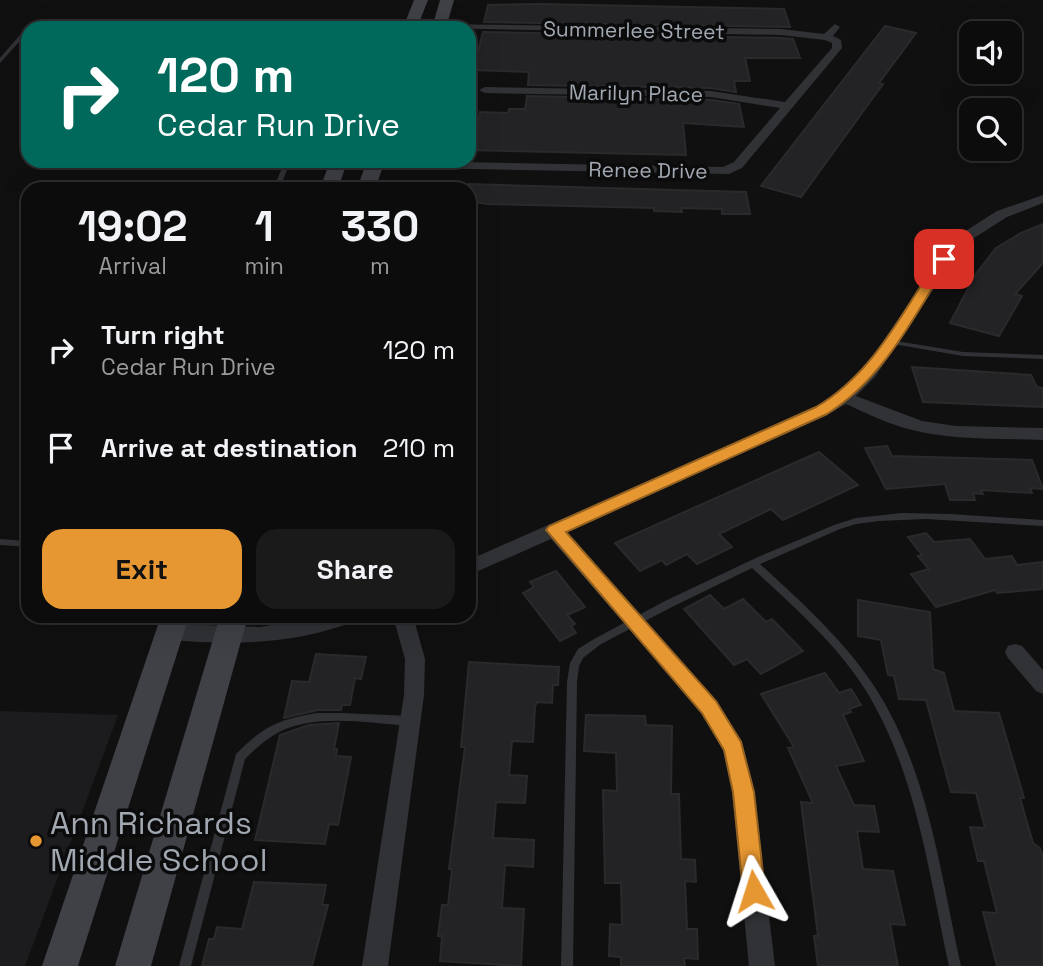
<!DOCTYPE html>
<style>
body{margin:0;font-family:"Space Grotesk",sans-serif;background:#1a1a1b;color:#f1f3f6;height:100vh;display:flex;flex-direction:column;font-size:26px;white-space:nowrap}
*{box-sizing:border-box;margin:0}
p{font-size:23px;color:#9a9b9d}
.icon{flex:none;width:38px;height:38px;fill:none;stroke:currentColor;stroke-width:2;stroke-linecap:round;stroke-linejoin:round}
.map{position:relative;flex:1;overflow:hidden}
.drawer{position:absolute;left:21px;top:182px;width:455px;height:441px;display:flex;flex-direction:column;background:#0c0c0d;border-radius:21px;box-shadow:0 7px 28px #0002,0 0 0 2px #2c2c2e}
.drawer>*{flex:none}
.banner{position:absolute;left:21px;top:21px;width:455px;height:147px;border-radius:21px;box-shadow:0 7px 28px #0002,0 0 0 2px #2c2c2e;background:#00695c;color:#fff;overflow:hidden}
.buttons{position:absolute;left:959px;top:21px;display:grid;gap:14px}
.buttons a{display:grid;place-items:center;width:63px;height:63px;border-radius:14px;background:#0c0c0d;box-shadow:0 7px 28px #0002,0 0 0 2px #2c2c2e;font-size:35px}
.pin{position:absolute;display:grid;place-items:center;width:60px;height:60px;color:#fff;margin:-30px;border-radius:14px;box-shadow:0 4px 10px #0006}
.me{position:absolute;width:77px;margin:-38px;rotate:354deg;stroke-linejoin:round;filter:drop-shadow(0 0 5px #0008)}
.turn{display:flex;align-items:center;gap:24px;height:147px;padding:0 21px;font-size:32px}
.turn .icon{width:91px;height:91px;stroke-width:2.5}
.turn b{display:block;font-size:49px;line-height:60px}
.eta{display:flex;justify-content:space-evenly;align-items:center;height:119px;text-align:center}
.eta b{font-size:42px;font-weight:800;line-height:49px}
.action{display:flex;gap:14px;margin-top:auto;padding:14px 21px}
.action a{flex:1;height:80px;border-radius:21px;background:#e79731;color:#111;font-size:28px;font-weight:800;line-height:80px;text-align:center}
.action a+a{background:#1a1a1b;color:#f1f3f6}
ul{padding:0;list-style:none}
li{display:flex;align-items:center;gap:21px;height:98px;padding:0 21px}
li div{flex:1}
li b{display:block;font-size:26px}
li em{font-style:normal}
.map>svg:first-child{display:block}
.built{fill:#1c1c1e}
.building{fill:#232325;stroke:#2a2a2d;stroke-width:2}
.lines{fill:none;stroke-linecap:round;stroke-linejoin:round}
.lane{fill:#313236;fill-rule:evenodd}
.street{fill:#313236;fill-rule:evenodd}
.secondary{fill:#3f4146;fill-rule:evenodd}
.route{fill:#e79731;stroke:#966220;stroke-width:2}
.poi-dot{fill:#e79731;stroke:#0b0b0c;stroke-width:2.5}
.labels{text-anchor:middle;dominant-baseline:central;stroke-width:7;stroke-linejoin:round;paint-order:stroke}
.far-street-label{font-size:21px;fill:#a1a8b1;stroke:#0b0b0c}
.near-poi-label{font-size:32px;fill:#a1a8b1;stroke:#0b0b0c;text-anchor:start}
</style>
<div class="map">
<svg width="1043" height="966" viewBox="0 0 1043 966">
<rect width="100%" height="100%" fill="#101011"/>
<!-- built -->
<path class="built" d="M0 711 118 715 25 966H0Z"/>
<!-- building -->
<g class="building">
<path d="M538 4 784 9 790 27 484 22 488 5Z"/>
<path d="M885 26 916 33 879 83 883 84 875 95 801 197 761 186Z"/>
<path d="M483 32 781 38 793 39 800 58H745L750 81H734L736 92 711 88 528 85 529 72 473 70Z"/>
<path d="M527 96 711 100 739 104 744 127 683 123 686 155 469 150V131H477L480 112 508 113 509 109H525Z"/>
<path d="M469 184 746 192 750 214H722V209L681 208 682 212 654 211V208L487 204 469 201Z"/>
<path d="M1043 224V263L1015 294 1022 296 999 336 950 323 975 275 996 248 1021 233Z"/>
<path d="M912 367 1031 375 1037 387 1043 388V407L923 402Z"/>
<path d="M887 446 892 456 1032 460 1043 489 1030 488 1032 493 981 490 983 494 973 493 975 500H950L945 484 886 489 865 448Z"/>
<path d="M819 452 858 485 783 520 771 509 719 534 732 547 697 564 687 554 666 565 662 560 640 571 615 543Z"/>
<path d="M926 533 934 542 970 539 985 559 1012 556 1017 565 1043 562V589L997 593 995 590 936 607 911 574 929 569 918 556 922 555 908 537Z"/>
<path d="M556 571 585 607 567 615 575 624 571 626 576 633 560 641 523 593 534 587 530 582Z"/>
<path d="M710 595 724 609 743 599 766 622 772 619 803 651 761 674 747 659 734 665 684 609Z"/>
<path d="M858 600 930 612 933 669 944 673 954 711 999 713 1024 798H1020L1033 843 1040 848 1043 857V966H997L983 912 997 913 984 861H978L970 827 985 828 976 793 951 792 926 700 899 699 894 676 888 675 881 640 858 636Z"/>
<path d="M316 654 366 657 361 679 355 678 350 705H342L341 710H318L284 718 292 681 309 682Z"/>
<path d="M469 662 559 667 558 685H553L552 703 537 702 535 706 533 742 512 741 509 775 527 776 525 803 496 802 493 838 534 840 533 867 505 865 502 908 524 909 521 966 440 961 442 936H438L442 905H448L452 869H449L465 747H461Z"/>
<path d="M825 673 839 693 851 689 861 705 849 709 851 712 843 715 864 761 836 766 854 805 874 806 879 832 857 831 863 869 893 871 905 925 890 924 898 966H818L814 936H818L801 802 813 803 788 748 794 747 761 694Z"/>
<path d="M586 715 645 716 646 725 672 726 671 794H679L681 859 695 860 696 882 685 881 687 929H697L698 959 684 958 685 966H621V957L609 956 610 924 622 925 621 883H605L603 790 617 791 616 753 584 751Z"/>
<path d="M339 723 334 749H337L336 756 351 757 338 825 329 824 325 844 255 840 280 735 309 725Z"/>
<path d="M254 882 326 885 322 905H328L312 966H202L209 939H214L217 927 242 929Z"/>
</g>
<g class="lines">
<!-- lane -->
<g class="lane">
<path d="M34 21 326 26 329 28 35 25 32 28H28V32L0 63V58L26 28Z"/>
<path d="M285 161H291L279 189H273Z"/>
<path d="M301 161H335L341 163 338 165 304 163Z"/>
<path d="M890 340 963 352 1043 355V359L963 356 893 344H890L889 342Z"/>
<path d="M902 513 950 514 1043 520V526L926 519 879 521 856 524 840 529 760 564C801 602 843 639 874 686 928 768 940 872 961 966H949C929 875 917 776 868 694 839 646 794 607 752 568L672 607 601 644 583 658 579 666 577 682 573 966H561L567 682 570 663 578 649 594 639 665 601 758 557 834 525 856 518Z"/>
<path d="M0 539 28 541V547L0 545Z"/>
<path d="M318 713H340L410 716 414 718 415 721 414 724 410 726C370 723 315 713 279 732 266 739 255 749 245 759L191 966H179L236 754C264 726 279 719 318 713Z"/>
</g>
<!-- street -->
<g class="street">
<path d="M440 24 781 29 824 34 835 24 840 27 833 36 841 40 842 48 742 168 729 174 371 167 369 164 372 161H410L723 167 734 162 780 108 711 97 485 93 479 90 485 87 711 91 785 102 832 48V43L825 40 781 35 436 28Z"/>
<path d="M1043 195V203L1007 217 963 245 875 377 856 396 922 421 956 426 1043 428V440C996 438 947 441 901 427 882 421 864 412 846 404L827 415 566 532 716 701 742 741 754 792 775 966H749L732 792 723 750 702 713 551 539 469 575V560L815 407 839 393 863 371 953 239 997 211Z"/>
<path d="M327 616H358L355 621C294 645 234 645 170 640L163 638 160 632 163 626 170 624 260 627Z"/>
<path d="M393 616H413L425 659 424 695 388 966H362L404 695 405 659Z"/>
<path d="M1015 644 1022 646 1043 670V694L1036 691 1008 658 1005 652 1008 646Z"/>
</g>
<!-- secondary -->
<g class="secondary">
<path d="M414 0H428L417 28H403Z"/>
<path d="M440 0H454L446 28H432Z"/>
<path d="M330 161H385L375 189H357L364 169 345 168 338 189H320Z"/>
<path d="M161 616H189L78 966H42Z"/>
<path d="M220 616H248L151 966H115Z"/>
</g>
</g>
<!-- route -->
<path class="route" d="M940 256 950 259C915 315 884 379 827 414L566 532 716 701 741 742 754 792 765 891 762 899 754 902 746 899 743 891 733 792 724 750 702 713 546 530 549 526 816 407C874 373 903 311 940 256Z"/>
<!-- markers -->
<circle class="poi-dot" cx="36" cy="841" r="7"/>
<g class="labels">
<!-- far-street labels -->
<g class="far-street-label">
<text transform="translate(634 30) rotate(1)">Summerlee Street</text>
<text transform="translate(636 93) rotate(1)">Marilyn Place</text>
<text transform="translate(648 170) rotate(1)">Renee Drive</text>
</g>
<!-- near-poi labels -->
<g class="near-poi-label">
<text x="50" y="823">Ann Richards<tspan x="50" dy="37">Middle School</tspan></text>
</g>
</g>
</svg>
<div class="buttons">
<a><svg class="icon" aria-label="sound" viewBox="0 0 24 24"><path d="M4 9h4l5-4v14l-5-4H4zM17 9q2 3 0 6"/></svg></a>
<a><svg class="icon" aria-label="search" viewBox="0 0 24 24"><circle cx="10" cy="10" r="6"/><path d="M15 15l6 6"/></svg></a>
</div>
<div class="pin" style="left:944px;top:259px;background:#d93025"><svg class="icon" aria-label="arrive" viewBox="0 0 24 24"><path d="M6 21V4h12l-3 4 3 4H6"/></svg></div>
<svg class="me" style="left:754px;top:891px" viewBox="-20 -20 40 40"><path d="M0-17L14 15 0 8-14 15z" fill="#e79731" stroke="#fff" stroke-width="4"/></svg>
<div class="banner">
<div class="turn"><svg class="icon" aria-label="right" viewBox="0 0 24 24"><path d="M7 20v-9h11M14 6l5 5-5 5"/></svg><div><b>120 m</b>Cedar Run Drive</div></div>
</div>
<section class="drawer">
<div class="eta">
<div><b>19:02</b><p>Arrival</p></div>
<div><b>1</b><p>min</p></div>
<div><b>330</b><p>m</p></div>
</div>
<ul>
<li><svg class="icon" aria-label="right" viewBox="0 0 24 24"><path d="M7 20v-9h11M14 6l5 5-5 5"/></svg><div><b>Turn right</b><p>Cedar Run Drive</p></div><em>120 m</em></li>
<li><svg class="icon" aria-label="arrive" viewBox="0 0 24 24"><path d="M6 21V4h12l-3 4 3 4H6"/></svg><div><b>Arrive at destination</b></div><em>210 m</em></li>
</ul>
<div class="action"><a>Exit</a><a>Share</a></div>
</section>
</div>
